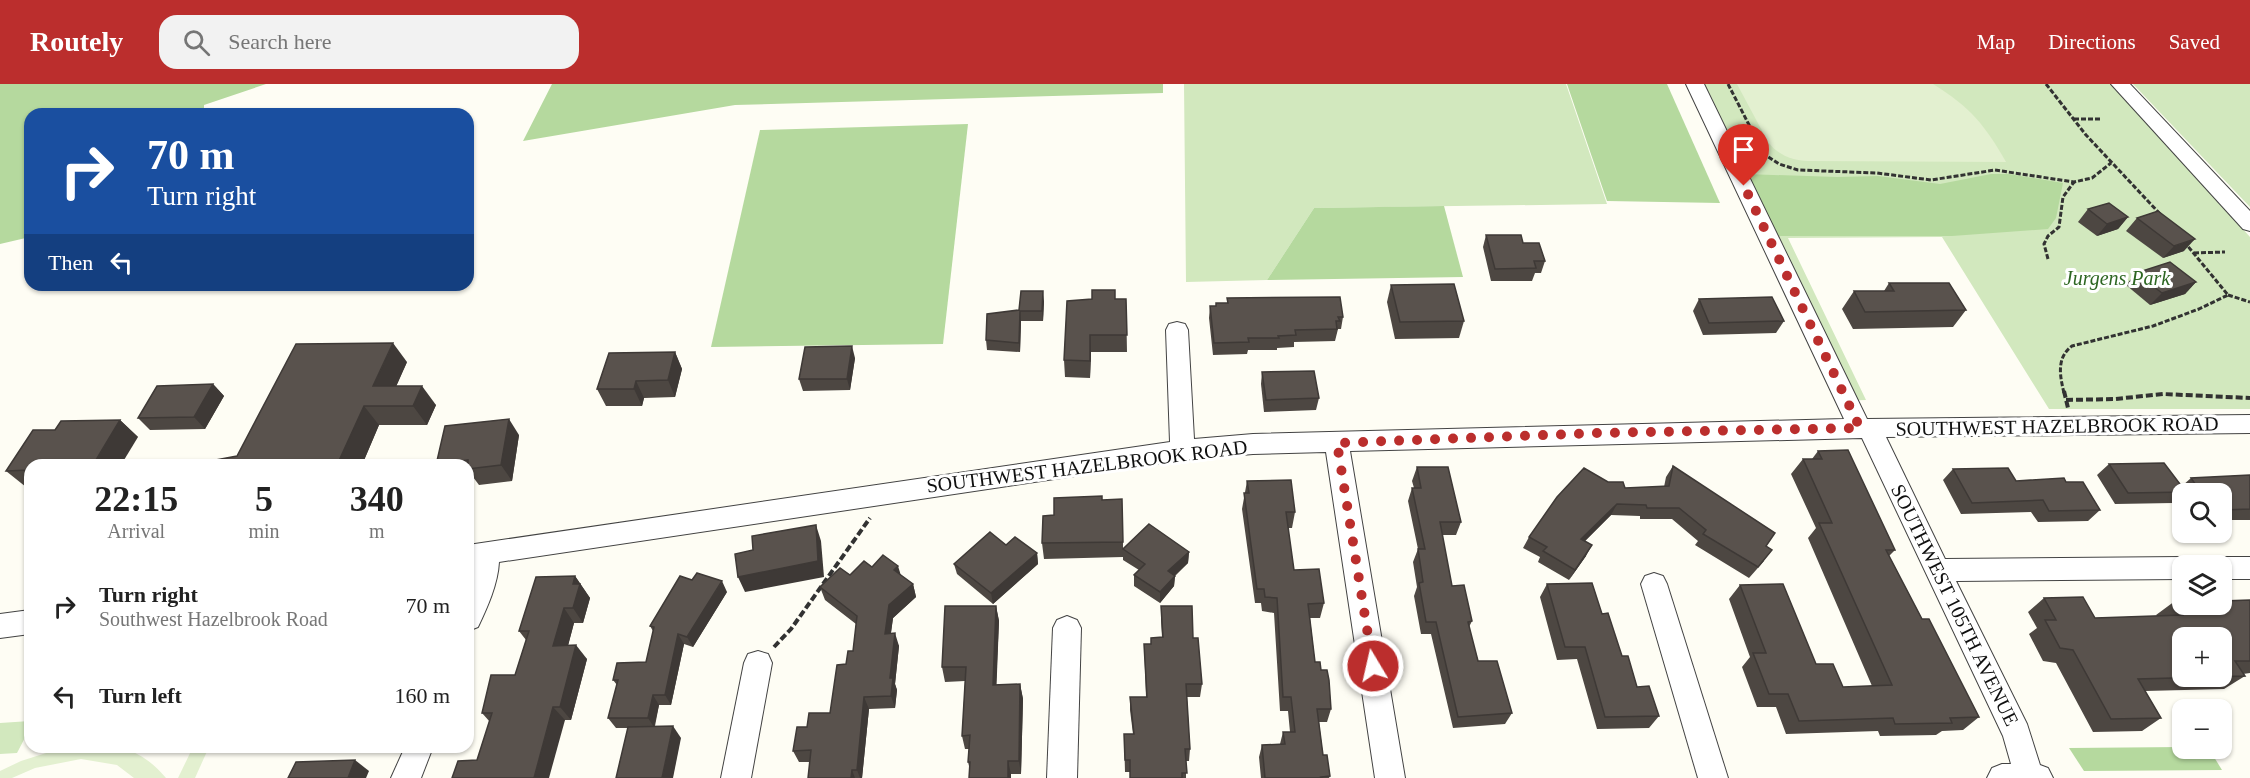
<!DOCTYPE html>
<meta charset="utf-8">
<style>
body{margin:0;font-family:Georgia,serif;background:#f2f2f2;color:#222;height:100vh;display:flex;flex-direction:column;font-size:22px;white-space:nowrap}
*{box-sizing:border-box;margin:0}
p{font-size:20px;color:#767676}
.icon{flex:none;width:33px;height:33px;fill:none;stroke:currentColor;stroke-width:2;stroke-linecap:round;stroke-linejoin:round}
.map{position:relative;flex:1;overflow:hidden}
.details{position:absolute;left:24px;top:375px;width:450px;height:294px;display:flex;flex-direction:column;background:#fff;border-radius:18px;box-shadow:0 2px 4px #0004}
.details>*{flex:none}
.guide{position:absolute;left:24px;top:24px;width:450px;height:183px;border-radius:18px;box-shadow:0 2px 4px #0004;background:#1a4fa0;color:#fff;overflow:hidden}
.fabs{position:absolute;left:2172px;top:399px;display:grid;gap:12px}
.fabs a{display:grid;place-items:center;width:60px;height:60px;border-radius:12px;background:#fff;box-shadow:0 2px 4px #0004;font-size:30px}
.pin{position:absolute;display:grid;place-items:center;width:51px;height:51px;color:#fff;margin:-62px -26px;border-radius:50% 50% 50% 0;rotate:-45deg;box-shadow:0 0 6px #0007}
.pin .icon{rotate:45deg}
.me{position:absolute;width:66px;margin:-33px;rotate:351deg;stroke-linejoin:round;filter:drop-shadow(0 0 4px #0008)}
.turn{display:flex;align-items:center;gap:21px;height:126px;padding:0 24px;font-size:27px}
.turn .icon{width:78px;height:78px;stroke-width:2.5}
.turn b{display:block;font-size:42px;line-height:51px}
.then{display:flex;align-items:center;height:57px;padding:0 24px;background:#0003;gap:12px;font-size:22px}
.eta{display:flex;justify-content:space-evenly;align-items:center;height:102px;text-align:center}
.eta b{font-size:36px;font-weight:700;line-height:42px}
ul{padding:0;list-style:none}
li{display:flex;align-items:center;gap:18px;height:90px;padding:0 24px}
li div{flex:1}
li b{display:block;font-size:22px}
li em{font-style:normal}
header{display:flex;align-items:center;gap:36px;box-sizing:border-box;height:84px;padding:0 30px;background:#bb2e2d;color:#fff}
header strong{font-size:28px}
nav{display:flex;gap:33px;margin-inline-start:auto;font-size:21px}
.search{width:420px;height:54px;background:#f2f2f2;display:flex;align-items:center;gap:15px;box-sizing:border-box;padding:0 21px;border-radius:18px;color:#767676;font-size:22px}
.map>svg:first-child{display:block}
.green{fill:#d2e8be}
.forest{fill:#b5d99e}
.pitch{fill:#e3f0d0}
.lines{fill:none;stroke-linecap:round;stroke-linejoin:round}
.minor-casing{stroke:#434343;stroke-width:2}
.path-far1{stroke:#323232;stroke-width:3;stroke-dasharray:5 2;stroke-linecap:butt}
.path{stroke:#323232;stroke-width:4;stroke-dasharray:7 3;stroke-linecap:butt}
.minor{fill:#fff;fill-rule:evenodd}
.wall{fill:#4d4742}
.shaded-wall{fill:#3e3936}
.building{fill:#59524d;stroke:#3e3936;stroke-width:1.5;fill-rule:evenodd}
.route{stroke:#bb2e2d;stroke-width:10;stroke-dasharray:0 18}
.labels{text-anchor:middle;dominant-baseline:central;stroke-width:6;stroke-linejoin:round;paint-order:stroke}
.park-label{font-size:20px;font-style:italic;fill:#2d6622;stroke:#fff}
.street-label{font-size:20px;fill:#101010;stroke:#fff}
</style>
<header>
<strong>Routely</strong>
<div class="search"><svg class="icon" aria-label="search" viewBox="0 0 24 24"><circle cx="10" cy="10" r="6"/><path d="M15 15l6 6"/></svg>Search here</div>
<nav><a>Map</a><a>Directions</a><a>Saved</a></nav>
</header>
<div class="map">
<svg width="2250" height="694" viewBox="0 0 2250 694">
<rect width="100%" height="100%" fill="#fefdf4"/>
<!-- green -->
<g class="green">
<path d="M1184 0H1566L1607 120 1314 124 1267 196 1186 198Z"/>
<path d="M1689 0H2113L2250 153V325H2049L1942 153 1788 154 1866 316 1836 317Z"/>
<path d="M2133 0H2250V123Z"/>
<path d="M30 637V644L17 669 0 670V639Z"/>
</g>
<!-- forest -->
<g class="forest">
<path d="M0 0H266L204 21V30H30V153L0 160Z"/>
<path d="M552 0H1163V9L735 21 523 57Z"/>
<path d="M1567 0H1667L1720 119 1607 117Z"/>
<path d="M968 40 943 260 711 263 760 46Z"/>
<path d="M1745 90 1837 93 1878 92 1940 100 1991 90H2009L2063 99 2056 134 2048 145 1952 152H1778Z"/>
<path d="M1444 122 1463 193 1267 196 1314 124Z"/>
<path d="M2182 663 2209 665 2222 686 2084 687 2069 664Z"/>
</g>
<!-- pitch -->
<g class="pitch">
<path d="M1737 0H1933C1970 23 1985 41 2006 78L1808 77C1792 76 1778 71 1768 58Z"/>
<path d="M65 663C111 663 133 656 166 694H134L117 681 81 675 35 684 12 694H0V687L21 677Z"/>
<path d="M193 663H209L195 694H178Z"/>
</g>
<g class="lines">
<!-- minor casing -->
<g class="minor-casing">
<g id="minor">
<path d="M1686 0H1704L1867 335 2250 331V349L1886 353 1945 475 2182 473 2191 476 2194 482H2182V495L1956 497 2027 640 2040 681 2048 684 2053 694H1987L1992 684 2002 680H2011L2003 652 1862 354 1350 367 1405 694H1375L1326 368 1253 370 1182 376 499 478C498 500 487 524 478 543L468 547V499L472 482 468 483V461L1170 358 1166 246 1169 240 1177 238 1185 240 1188 246 1194 355 1253 350 1844 335Z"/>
<path d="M2111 0H2130L2250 127V147L2243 145Z"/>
<path d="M2222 473H2250V495H2222V482H2210L2213 476Z"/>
<path d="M1654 489 1663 492 1667 500 1728 694H1698L1641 500 1645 492Z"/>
<path d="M30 526V550L0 554V530Z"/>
<path d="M1067 532 1077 536 1081 544 1077 694H1047L1053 544 1057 536Z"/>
<path d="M758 567 768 570 772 579 751 694H721L744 579 748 570Z"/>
<path d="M405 663H433L421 694H391Z"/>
</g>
</g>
<!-- path-far1 -->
<g class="path-far1">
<path d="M1728 0 1764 70 1779 80 1798 86 1877 89 1931 96 1995 86 2074 98 2092 94 2111 79"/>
<path d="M2046 0 2086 51 2161 131"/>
<path d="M2074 35H2102"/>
<path d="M2194 169 2225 168"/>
<path d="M2048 175 2044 160 2048 152 2059 143 2063 113 2074 98"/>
<path d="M2228 211 2250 218"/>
<path d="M2064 309C2060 292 2056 274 2072 262L2153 242 2199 225 2228 211 2186 160"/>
</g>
<!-- path -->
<g class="path">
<path d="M2064 307 2068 324"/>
<path d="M2066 316 2115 315 2163 310 2250 314"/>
<path d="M774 563 791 545 870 434"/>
</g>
<!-- minor -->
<use href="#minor" class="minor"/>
</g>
<!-- wall -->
<g class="wall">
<path d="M2088 125 2128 133 2118 145 2097 152 2078 138Z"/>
<path d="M2137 134 2184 167 2163 174 2126 147Z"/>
<path d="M1486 151 1523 159 1545 177 1541 189H1535L1532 197H1491L1483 163Z"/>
<path d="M2136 189 2196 198 2185 210 2150 221 2126 201Z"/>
<path d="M1889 199 1966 226 1953 243 1853 245 1842 225 1854 207H1884Z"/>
<path d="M1391 201 1464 237 1459 254 1395 255 1387 218Z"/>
<path d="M1227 214 1343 233 1341 245H1338L1335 257 1294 258V263L1277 264V266H1248L1247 270 1213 271 1209 234 1210 222H1216L1227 219Z"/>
<path d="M1115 215H1126L1127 268H1091L1090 294 1065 293 1064 276Z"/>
<path d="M1699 215 1784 237 1776 249 1703 251 1693 227Z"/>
<path d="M1044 217 1043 237H1021L1020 268 987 266 986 256 1019 226Z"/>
<path d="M675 268 682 285 675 313 644 314 642 322H606L597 305Z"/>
<path d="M855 274 850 306 803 307 799 295Z"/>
<path d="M407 278 396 302 436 321 427 341H379L362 381H189L237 372Z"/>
<path d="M1262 288 1319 314 1316 326 1264 328 1261 300Z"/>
<path d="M213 300 224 312 205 345 150 346 138 334Z"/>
<path d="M120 336 138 353 30 381V403H26L6 387 55 346Z"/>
<path d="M519 351 512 397 479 401 473 393 468 394V381H436Z"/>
<path d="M1818 367 1895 466 1889 472 1922 535 1979 633 1963 646 1942 647 1936 651 1880 652 1878 647 1786 650 1776 623H1757L1742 583 1750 573 1729 515 1740 501 1816 580 1843 603 1872 602 1808 454 1816 444 1791 390 1803 375H1812Z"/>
<path d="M2109 380 2182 402 2191 394 2250 391V436H2222V410H2182V412V411L2173 419 2115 420 2097 391Z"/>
<path d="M1673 382 1766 462 1764 477 1749 494 1695 461 1698 457 1672 435H1640V432L1611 431 1585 457 1586 472 1569 496 1538 478 1540 473 1523 464 1529 453 1608 398 1625 404 1664 403 1666 393Z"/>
<path d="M1417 383 1461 438 1456 451H1442L1452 502 1472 537 1469 543 1478 577 1512 629 1505 640 1453 644 1431 550H1421L1414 512 1417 503 1413 478 1418 465 1408 417 1412 404H1414L1412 397Z"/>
<path d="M1953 385 2016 397 2066 398 2100 426 2088 437 2038 438 2031 428 1961 430 1943 396Z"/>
<path d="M1247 397 1295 428 1292 444H1288L1294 486 1324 519 1320 534H1310L1315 578 1321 586 1331 625 1327 638H1319L1323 671 1330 692 1329 694H1261L1259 673 1262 661 1280 660 1283 648H1290L1288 627H1280L1274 529 1262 527 1261 519H1255L1242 425Z"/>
<path d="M1102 416 1123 458V473L1044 475 1042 459 1054 431Z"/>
<path d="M1006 461 1037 469 1038 480 993 520 957 490 954 480Z"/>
<path d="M1123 465 1189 468 1188 479 1175 492 1174 502 1160 519 1134 502V491L1139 486 1123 476Z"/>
<path d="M872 483 900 491 913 500 916 513 893 534 891 549 899 562 895 600 897 606 895 624 869 625 862 694H808L810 678H799L793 667 807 643 830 629 846 580 853 567 856 540 825 516 820 503Z"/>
<path d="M575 492 590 514 583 539H574L568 562 587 575 571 636H565L477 676 490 638 482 629 515 591 526 556 519 547Z"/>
<path d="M1547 500 1602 530 1637 603 1659 632 1649 644 1597 645 1577 575 1557 576 1540 513Z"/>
<path d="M727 508 693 563 684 560 671 621H659L655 642 681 654 628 644H616L608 634 617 601 613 596 646 578 653 547 650 542Z"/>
<path d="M2044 514 2095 534 2157 532 2156 531 2175 517 2250 516V589L2243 590 2245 592 2224 605 2145 607 2161 634 2142 647 2093 648 2056 579 2043 577 2029 550 2037 544 2028 528Z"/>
<path d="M996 522 999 537 996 601 1020 600 1023 615 1021 690H1011L970 686 968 678 969 665H965L962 652 965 597 945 598 942 583Z"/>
<path d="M1161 522 1193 554 1202 600 1200 613H1187L1190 665 1189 677H1186V694H1130V688H1125L1124 650H1133L1130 626V613H1146L1144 560H1151L1162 553 1161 536Z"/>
</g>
<!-- shaded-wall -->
<g class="shaded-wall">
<path d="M2128 133 2118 145 2097 152 2107 140Z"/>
<path d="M2195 155 2184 167 2163 174 2174 162Z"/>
<path d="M2196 198 2185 210 2150 221 2162 209Z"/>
<path d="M1043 207 1044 217 1043 237 1042 227Z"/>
<path d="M1020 227 1021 237 1020 268 1019 259Z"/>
<path d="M1090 251 1091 268 1090 294Z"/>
<path d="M393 259 407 278 388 321 373 302Z"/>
<path d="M852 262 855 274 850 306 847 295Z"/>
<path d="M675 268 682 285 675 313 668 296Z"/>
<path d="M636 297 644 314 642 322 634 305Z"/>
<path d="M213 300 224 312 205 345 194 333Z"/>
<path d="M422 302 436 321 427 341 413 322Z"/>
<path d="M364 322 379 341 362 381H337Z"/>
<path d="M509 335 519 351 512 397 501 381Z"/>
<path d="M120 336 138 353 121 381H93Z"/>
<path d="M1617 420 1611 431 1576 466 1581 455Z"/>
<path d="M816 441 821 457 824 493 745 508 738 493Z"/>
<path d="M1592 461 1586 472 1569 496 1575 486Z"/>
<path d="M1189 468 1188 479 1167 498 1168 487Z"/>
<path d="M1037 469 1038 480 993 520 991 509Z"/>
<path d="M898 482 902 495 894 486Z"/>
<path d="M575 492 590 514 583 539 573 524V500Z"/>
<path d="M1175 492 1174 502 1160 519V508Z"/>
<path d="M722 497 727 508 693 563 687 553Z"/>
<path d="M913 500 916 513 893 534 889 562 885 550 889 521Z"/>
<path d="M996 522 999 537 996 615 993 601Z"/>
<path d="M564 524 574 539 564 576 553 562Z"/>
<path d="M895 549 899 562 895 600 897 606 895 624 891 612 890 594Z"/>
<path d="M678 550 684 560 671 621 665 611Z"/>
<path d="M576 561 587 575 571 636 560 623Z"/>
<path d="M1020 600 1023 615 1021 690 1019 677Z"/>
<path d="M653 611 659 621 654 643 648 634Z"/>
<path d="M864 613 869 625 862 694H860L857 686Z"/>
<path d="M553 623 565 636 549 694H534Z"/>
<path d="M673 642 681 654 673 694H662Z"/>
<path d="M355 676 369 687 366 694H348Z"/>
<path d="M1008 677 1011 690V694H1008Z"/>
<path d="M852 686 855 694H851Z"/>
</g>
<!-- building -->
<g class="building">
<path d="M2109 119 2128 133 2107 140 2088 125Z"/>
<path d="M2158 127 2195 155 2174 162 2137 134Z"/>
<path d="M1486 151H1521L1523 159H1539L1545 177H1534L1536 184 1495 185Z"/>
<path d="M2170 178 2196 198 2162 209 2136 189Z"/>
<path d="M1889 199H1949L1966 226 1865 228 1854 207H1894Z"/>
<path d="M1454 200 1464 237 1400 238 1391 201Z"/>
<path d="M1092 206H1115V215H1126L1127 251H1090V277L1064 276 1067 217 1092 215Z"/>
<path d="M1021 207H1043L1042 227H1020L1019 259 986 256 987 230 1019 226Z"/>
<path d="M1340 213 1343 233H1338L1340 237H1336L1337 245 1295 246 1296 251 1278 252 1279 254H1248L1249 258 1214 259 1210 222H1216V219H1228L1227 214Z"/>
<path d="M1772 213 1784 237 1709 239 1699 215Z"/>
<path d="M393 259 373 302H422L413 322H364L337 381H189L237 372 296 260Z"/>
<path d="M852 262 847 295H799L805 263Z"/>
<path d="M675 268 668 296 636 297 634 305H597L609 269Z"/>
<path d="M1314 287 1319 314 1266 316 1262 288Z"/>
<path d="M213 300 194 333 138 334 157 302Z"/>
<path d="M509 335 501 381 468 385V376L436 381 445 342Z"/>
<path d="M120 336 93 381H30V386L6 387 33 346H55L61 337Z"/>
<path d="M1848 366 1895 466H1886L1922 535H1929L1979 633 1950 634 1952 639 1895 640 1893 634 1799 637 1788 610H1769L1753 569H1766L1740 501 1783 500 1816 580H1833L1843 603 1892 601 1819 439H1832L1803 375H1822L1818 367Z"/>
<path d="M2164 379 2186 408 2128 409 2109 380Z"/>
<path d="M1673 382 1775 449 1766 462 1772 466 1758 483 1703 450 1706 446 1679 424H1647L1646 421 1617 420 1581 455 1592 461 1575 486 1543 467 1547 463 1529 453 1557 413 1584 384 1608 398H1623L1625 404 1669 402Z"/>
<path d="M1417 383H1448L1461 438H1440L1452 502 1464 501 1472 537 1468 538 1478 577H1497L1512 629 1458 633 1436 538H1426L1419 499 1423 498 1418 465H1425L1412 404H1421Z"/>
<path d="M2008 384 2016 397 2064 394 2066 398H2083L2100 426 2049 427 2043 416 1972 419 1953 385Z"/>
<path d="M2250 391V425L2222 426V410H2202L2191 394Z"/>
<path d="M1291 396 1295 428H1286L1294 486 1319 485 1324 519 1308 520 1315 578H1320L1321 586H1327L1329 596 1331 625H1317L1323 671H1327L1330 692 1321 693 1322 694H1265L1262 661 1285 660 1283 648H1295L1291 613H1283L1277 514 1265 513 1264 505H1257L1244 409H1249L1247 397Z"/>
<path d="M1102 412V416L1122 415 1123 458 1042 459 1043 432 1054 431V414Z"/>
<path d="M1149 440 1189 468 1168 487 1175 492 1160 508 1134 491 1145 480 1123 465Z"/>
<path d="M816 441 818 477 738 493 735 470 753 466 752 452Z"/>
<path d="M990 448 1006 461 1015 453 1037 469 991 509 954 480Z"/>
<path d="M883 471 898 482 894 486 913 500 889 521 885 550 895 549 890 594H893L891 612 864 613 857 686H852L851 694H808L811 666 793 667 797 643H807L809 629H830L837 581 846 580 848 567H853L857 532 820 503 840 484 850 491 864 477 872 483Z"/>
<path d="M697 489 722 497 687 553 678 550 665 611H653L648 634H608L618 596H613L617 579 646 578 654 543 650 542 680 492 692 496Z"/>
<path d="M575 492 573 500H580L573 524H564L553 562 576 561 560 623H553L534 694H452L458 677 477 676 492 629H482L491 591H515L529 547H519L536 493Z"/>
<path d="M1592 499 1602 530 1608 529 1622 572H1628L1637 603 1649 602 1659 632 1605 633 1585 563H1565L1547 500Z"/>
<path d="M2083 513 2095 534 2183 531 2175 517H2182V520H2222V517L2250 516V577H2235L2245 592 2138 595 2161 634 2111 635 2073 566 2060 564 2045 536H2056L2044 514ZM2182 554H2222V592H2182Z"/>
<path d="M945 522H996L993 601 1020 600 1019 677H1008V694H969L970 678H968L970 651 962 652 966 583H942Z"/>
<path d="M1161 522H1192L1193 554H1198L1202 600H1186L1190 665H1185L1187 689H1182V694H1130V676H1125L1124 650H1134L1130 613H1147L1144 560H1151V554L1163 553Z"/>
<path d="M673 642 662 694H616L628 643Z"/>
<path d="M355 676 348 694H288L296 678Z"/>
</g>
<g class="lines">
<!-- route -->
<path class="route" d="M1373 582 1337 359 1598 349 1860 344 1744 102"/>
</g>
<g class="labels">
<!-- park labels -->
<g class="park-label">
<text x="2117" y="194">Jurgens Park</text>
</g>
<!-- street labels -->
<g class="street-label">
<text transform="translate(2057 342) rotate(-1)">SOUTHWEST HAZELBROOK ROAD</text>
<text transform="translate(1087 382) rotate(-7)">SOUTHWEST HAZELBROOK ROAD</text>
<text transform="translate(1955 521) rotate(64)">SOUTHWEST 105TH AVENUE</text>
</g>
</g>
</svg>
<div class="fabs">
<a><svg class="icon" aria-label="search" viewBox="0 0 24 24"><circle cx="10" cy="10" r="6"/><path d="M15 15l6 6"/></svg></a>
<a><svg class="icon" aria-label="layers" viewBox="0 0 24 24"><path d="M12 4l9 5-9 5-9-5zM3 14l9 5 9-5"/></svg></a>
<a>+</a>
<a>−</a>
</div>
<div class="pin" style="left:1744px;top:102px;background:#d93025"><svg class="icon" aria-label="arrive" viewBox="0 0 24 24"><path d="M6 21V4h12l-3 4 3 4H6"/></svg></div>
<svg class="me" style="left:1373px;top:582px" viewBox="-20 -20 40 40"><circle r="17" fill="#bb2e2d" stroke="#fff" stroke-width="3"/><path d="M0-11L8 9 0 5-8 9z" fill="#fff"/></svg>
<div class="guide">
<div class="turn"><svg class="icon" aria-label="right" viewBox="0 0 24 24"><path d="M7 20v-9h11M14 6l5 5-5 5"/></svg><div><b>70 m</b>Turn right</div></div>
<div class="then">Then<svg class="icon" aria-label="left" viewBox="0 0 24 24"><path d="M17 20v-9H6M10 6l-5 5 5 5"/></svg></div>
</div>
<section class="details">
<div class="eta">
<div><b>22:15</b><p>Arrival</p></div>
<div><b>5</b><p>min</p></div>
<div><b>340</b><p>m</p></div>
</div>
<ul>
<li><svg class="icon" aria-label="right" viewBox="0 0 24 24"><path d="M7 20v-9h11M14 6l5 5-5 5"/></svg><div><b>Turn right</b><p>Southwest Hazelbrook Road</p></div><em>70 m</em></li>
<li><svg class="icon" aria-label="left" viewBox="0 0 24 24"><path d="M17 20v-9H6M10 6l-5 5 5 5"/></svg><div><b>Turn left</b></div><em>160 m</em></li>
</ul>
</section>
</div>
